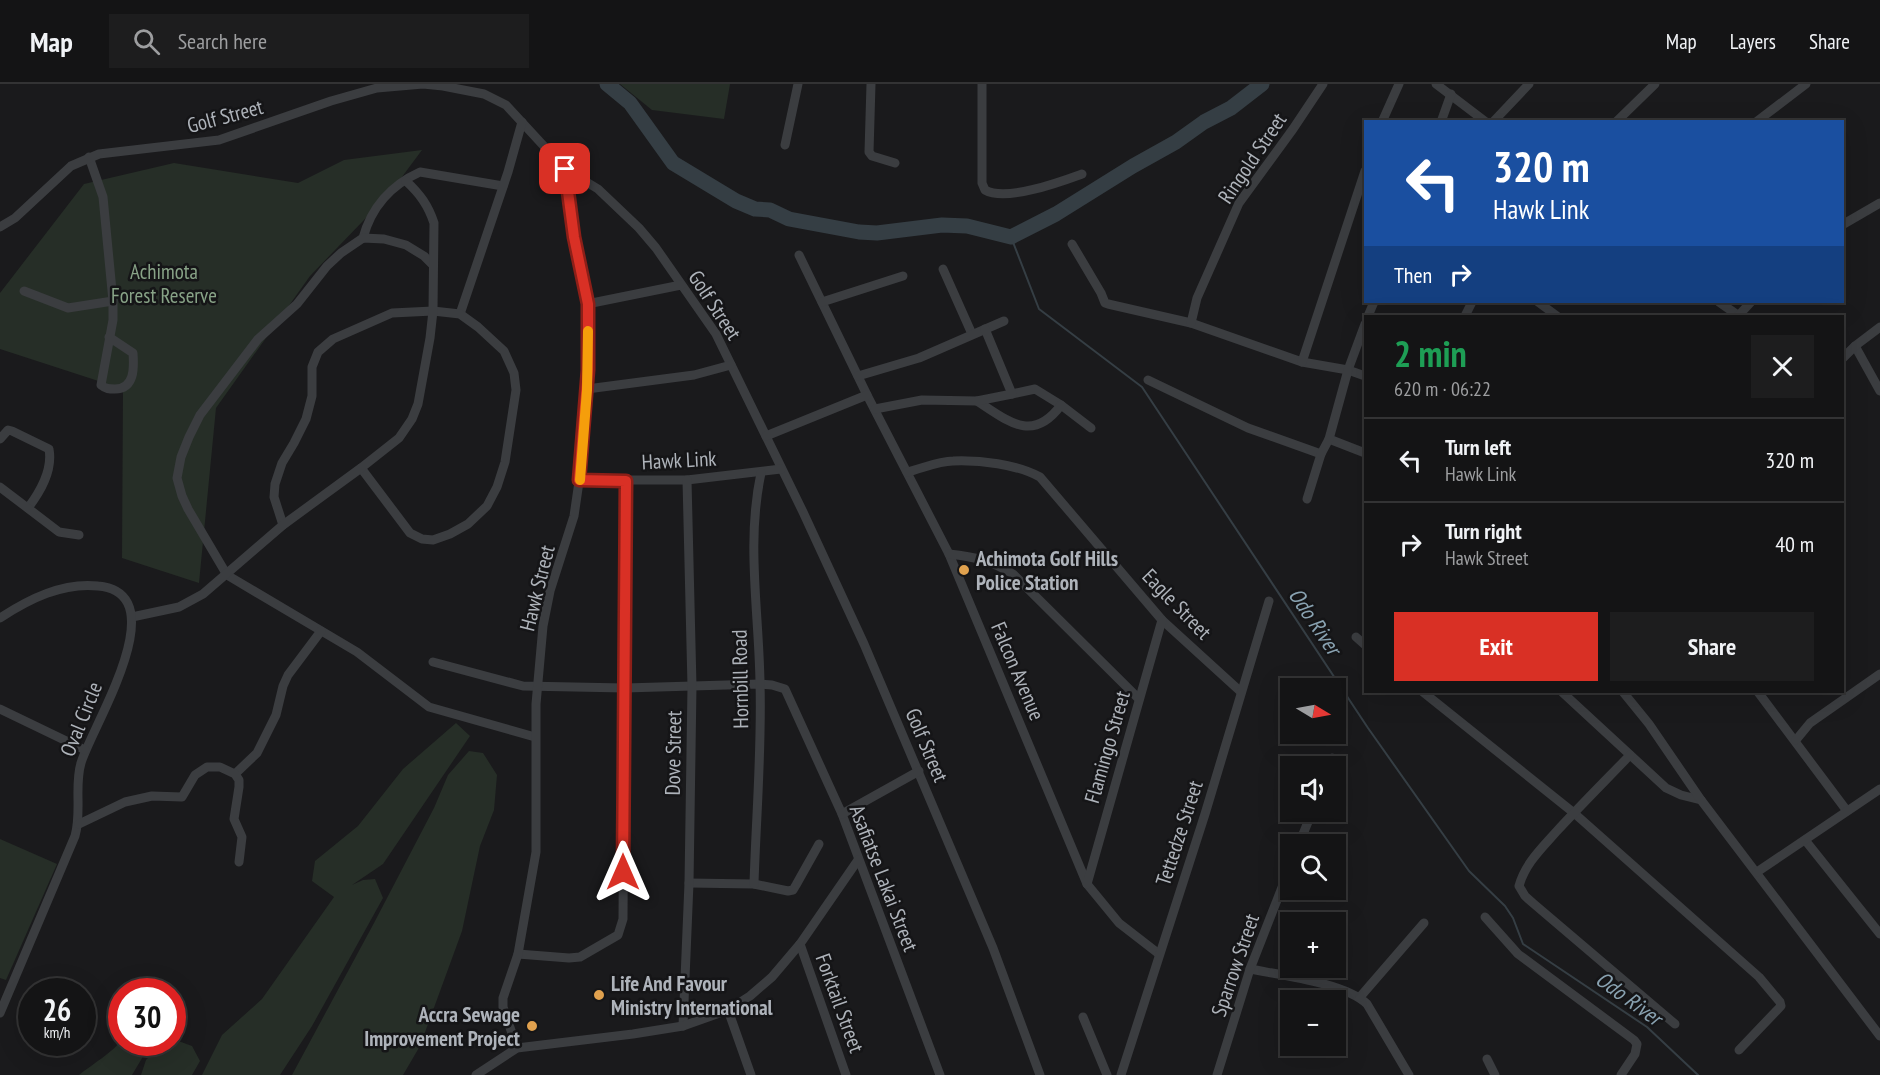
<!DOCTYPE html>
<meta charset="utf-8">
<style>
body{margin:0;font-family:"PT Sans Narrow",sans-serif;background:#1d1d1e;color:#f1f3f6;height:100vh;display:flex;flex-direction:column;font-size:22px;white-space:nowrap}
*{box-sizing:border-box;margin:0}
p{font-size:20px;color:#9d9ea0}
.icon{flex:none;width:33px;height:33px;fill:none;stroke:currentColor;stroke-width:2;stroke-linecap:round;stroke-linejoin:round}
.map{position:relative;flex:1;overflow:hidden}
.panel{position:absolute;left:1364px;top:231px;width:480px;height:378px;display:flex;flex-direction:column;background:#141415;border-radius:0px;box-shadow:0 6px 24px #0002,0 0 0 2px #333334}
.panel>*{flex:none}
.guide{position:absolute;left:1364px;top:36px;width:480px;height:183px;border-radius:0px;box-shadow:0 6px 24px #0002,0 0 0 2px #333334;background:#1a4fa0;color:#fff;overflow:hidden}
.needle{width:39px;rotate:100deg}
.buttons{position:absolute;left:1280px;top:594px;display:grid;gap:12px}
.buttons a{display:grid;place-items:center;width:66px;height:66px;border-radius:0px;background:#141415;box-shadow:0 6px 24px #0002,0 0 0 2px #333334;font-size:30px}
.speed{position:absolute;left:18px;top:894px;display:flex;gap:12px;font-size:30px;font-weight:700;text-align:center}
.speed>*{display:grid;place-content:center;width:78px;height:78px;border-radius:50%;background:#141415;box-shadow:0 6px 24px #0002,0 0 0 2px #333334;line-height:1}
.speed small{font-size:15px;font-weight:400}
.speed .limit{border:9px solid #d22;background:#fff;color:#111}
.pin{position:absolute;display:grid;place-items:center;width:51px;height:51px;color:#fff;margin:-26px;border-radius:12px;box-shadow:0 3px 9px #0006}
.me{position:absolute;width:66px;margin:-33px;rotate:0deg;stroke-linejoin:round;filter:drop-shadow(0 0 4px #0008)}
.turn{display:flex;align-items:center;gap:21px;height:126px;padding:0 30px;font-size:27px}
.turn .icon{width:78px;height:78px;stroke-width:2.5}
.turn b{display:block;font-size:42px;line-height:51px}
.then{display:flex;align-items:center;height:57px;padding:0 30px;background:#0003;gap:12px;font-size:22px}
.round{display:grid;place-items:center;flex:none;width:63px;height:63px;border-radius:0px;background:#1d1d1e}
.head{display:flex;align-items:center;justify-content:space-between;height:102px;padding:0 30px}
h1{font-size:36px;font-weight:700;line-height:45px;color:#1e9e55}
.button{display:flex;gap:12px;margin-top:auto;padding:12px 30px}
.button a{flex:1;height:69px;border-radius:0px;background:#d93025;color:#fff;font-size:24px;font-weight:700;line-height:69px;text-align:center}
.button a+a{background:#1d1d1e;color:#f1f3f6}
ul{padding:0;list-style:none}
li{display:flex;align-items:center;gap:18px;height:84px;padding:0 30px;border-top:2px solid #333334}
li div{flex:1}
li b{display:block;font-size:22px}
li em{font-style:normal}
header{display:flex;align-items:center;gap:36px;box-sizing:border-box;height:84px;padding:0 30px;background:#141415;border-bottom:2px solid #333334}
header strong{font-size:28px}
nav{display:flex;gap:33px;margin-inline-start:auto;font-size:21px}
.search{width:420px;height:54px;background:#1d1d1e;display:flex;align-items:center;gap:15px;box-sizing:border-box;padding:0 21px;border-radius:0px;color:#9d9ea0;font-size:22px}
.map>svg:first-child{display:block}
.green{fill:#262e27}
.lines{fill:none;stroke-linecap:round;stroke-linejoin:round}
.stream{stroke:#353e44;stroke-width:2}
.river{stroke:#353e44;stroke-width:15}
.minor{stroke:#3b3d40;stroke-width:9}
.route-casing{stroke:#8d1f18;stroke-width:15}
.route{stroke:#d93025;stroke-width:10}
.slow{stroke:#f59e0b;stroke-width:10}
.poi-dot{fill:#e0a14e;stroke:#151517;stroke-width:2}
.labels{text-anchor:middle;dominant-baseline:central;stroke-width:5;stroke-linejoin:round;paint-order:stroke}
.street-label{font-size:21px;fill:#aeb3ba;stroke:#151517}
.park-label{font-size:21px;fill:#88a387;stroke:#151517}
.poi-label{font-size:21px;font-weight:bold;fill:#aeb3ba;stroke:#151517;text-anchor:start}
.water-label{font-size:22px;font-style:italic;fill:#89a2b1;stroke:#151517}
</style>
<header>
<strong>Map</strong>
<div class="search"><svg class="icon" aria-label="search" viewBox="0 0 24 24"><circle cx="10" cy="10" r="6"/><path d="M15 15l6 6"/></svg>Search here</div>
<nav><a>Map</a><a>Layers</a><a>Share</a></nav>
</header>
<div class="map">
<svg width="1880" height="991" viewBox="0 0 1880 991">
<rect width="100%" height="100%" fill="#1a1a1c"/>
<!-- green -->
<g class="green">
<path d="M620 0H730L724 35 652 26Z"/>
<path d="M422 66 390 109 310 192 216 324 199 499 122 474 123 305 0 265V209L84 100 174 79 298 99 344 76Z"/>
<path d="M456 639 470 652 383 780 352 801 363 796 375 795 383 814 312 942 280 991H202L222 951 262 915 334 813 312 797 315 777 358 742 403 685Z"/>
<path d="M469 667 483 669 497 691 494 726 480 762 462 847 420 962 403 991H292L374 839 434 724 448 691Z"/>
<path d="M0 755 57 780 6 896 0 894Z"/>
<path d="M173 955 192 962 200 977 192 991H141L146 976 163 959 172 958Z"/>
<path d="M121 956 122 958 151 959 132 991H79C90 982 116 966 121 956Z"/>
</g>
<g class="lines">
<!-- stream -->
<path class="stream" d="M1011 153 1039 225 1142 303 1368 644 1469 787 1505 822 1513 834 1523 860 1647 943 1698 991"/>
<!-- river -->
<path class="river" d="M607 0 630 19 673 79 736 117 755 125 770 126 789 135 859 148 877 149 942 141 967 142 1011 153 1056 130 1133 82 1176 58 1204 38 1231 24 1262 0"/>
<!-- minor -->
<g class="minor">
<path d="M871 0 869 68 872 72 895 79"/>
<path d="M982 0V99L985 106C1006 118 1060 98 1082 90"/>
<path d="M1436 0 1486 38"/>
<path d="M1382 38 1399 0"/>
<path d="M1441 38 1451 10"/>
<path d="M1493 38 1529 0"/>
<path d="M1616 38 1655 0"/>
<path d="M1756 38 1806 0"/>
<path d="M785 61 798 0"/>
<path d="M89 73 103 113 113 217V236L101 301C106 305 109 305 115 305 135 305 134 283 133 269L109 253"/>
<path d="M1842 141 1880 119"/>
<path d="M0 143 15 134 71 82 99 70 219 56 331 17 377 4 423 0 443 2 484 10 506 21 565 85 598 105 639 144 656 164 716 250 803 428 864 560 993 864 1040 991"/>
<path d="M363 154C371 124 391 101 420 88L503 102"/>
<path d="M1072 160 1101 209 1105 219 1108 220 1191 239 1302 278 1348 286 1365 292"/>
<path d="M799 171 867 311 949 470 1087 800 1119 839 1159 870"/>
<path d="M432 180 424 172 406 161 384 155 363 154 341 169 327 182 297 220 258 255 200 331 189 353 181 373 177 394 182 412 188 425 227 491 357 568 429 623 535 653"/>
<path d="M943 185 972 250"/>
<path d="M24 207 68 224 113 217"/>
<path d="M822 218 903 192"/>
<path d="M1538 218 1557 232"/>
<path d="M1719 218 1739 232"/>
<path d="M587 220 681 201"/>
<path d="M460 230 508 88 522 38"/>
<path d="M1368 232 1374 218"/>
<path d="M1465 232 1472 218"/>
<path d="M1738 232 1751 218"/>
<path d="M1191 239 1197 214 1239 119 1293 45 1323 0"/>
<path d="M1855 262 1880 307"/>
<path d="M1842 275 1855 262 1880 243"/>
<path d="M1302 278 1365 87"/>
<path d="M858 292 919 274 1004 237"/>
<path d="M1148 296 1248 344 1321 370"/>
<path d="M587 305 694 291 731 281"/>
<path d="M1012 310 1035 305 1061 321"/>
<path d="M977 317C1009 338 1033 359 1061 321L1091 344"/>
<path d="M875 325 922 316 977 317 1012 310 985 245"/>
<path d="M766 352 867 311"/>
<path d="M0 355 8 346 12 347 49 365C53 387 40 408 28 424"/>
<path d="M1329 355 1365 369"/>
<path d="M907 388C921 385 938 377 953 377 980 376 1016 380 1040 393L1162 536 1241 608"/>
<path d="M579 396H687L781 385"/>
<path d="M0 403 59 448 79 451"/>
<path d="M1307 415 1321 370 1329 355 1348 286 1365 240"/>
<path d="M283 441 274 413 275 400 282 379 294 359 306 335 312 312V283L318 268 333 255 392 229 433 227 460 230 478 243 504 267 514 289 516 306 505 378 497 403 487 422 468 440 450 450 433 456 422 455 410 449 361 384"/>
<path d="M949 470C975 473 990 476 1013 490L1139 615"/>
<path d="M132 533 179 523 203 510 283 441 361 384 399 354 412 335 418 320 430 254 433 227 434 139C428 121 420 110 406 97"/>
<path d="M0 534C29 515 63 498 98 502 178 509 91 644 81 679 74 702 82 728 75 752L0 929"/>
<path d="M1356 553 1365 561"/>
<path d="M433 578 523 602 625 604 760 600 772 601 785 605 842 730 940 991"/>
<path d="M1423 608 1574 729 1759 893 1780 918 1781 922 1739 966"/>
<path d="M1562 608 1666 704 1681 711 1701 716"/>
<path d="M1623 608 1649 640 1701 716 1880 952"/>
<path d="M1758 608 1847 727"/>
<path d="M0 625 85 666"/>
<path d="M1796 656 1810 639 1880 590"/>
<path d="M1630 671C1605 697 1580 722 1556 748 1541 765 1525 780 1519 802L1525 812 1534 820 1675 940"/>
<path d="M1329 682 1332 674"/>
<path d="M235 690 257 669 276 631 283 602 288 591 321 547"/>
<path d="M842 730 919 687"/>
<path d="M79 740 125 718 152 712 182 713 195 691 207 683H220L235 690 239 696V703L234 735 242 753 239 778"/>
<path d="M1805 756 1880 850"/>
<path d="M1299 760 1312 728"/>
<path d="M1757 788 1880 705"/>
<path d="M689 799 754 800 788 807 793 806 796 801 819 760"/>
<path d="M754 800C756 734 762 665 760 599 759 528 746 459 761 389"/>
<path d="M1087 800 1162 536"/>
<path d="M1485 833 1518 870 1634 956 1637 960 1635 970 1621 991"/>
<path d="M800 860 846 991"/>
<path d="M518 870 569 874 580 873 618 851 623 835 626 397"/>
<path d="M1250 885C1280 891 1346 899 1367 920L1409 991"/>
<path d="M1360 913 1424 839"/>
<path d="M728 926 751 991"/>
<path d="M1083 933 1107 991"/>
<path d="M683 942 689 799 692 602 687 396"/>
<path d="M517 964 503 923V914L518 870 536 768V620L543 542 550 507 574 432 581 384 587 305V220L574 153 565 85"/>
<path d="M1487 975 1495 991"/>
<path d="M476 991 517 964 633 950 683 942 728 926 750 912 772 893 800 860 858 776"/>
<path d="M1121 991 1205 730 1269 517"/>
<path d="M1217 991 1250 885 1290 783"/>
</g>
</g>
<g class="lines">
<!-- route casing -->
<g class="route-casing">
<path id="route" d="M565 85 574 153 588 220V286L579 396 626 397 623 788"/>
</g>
<!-- route -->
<use href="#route" class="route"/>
<!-- slow -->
<path class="slow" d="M580 396 587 306 588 247"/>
</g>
<!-- markers -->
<g class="poi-dot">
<circle cx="964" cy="486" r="6"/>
<circle cx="599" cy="911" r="6"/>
<circle cx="532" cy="942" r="6"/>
</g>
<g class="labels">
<!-- street labels -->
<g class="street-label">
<text transform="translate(225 32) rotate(-15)">Golf Street</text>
<text transform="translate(1252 74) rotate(-56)">Ringold Street</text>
<text transform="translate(715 221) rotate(57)">Golf Street</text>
<text transform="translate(679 376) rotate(-3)">Hawk Link</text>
<text transform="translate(537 504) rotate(-76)">Hawk Street</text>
<text transform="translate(1177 520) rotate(46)">Eagle Street</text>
<text transform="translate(1018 587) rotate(67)">Falcon Avenue</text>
<text transform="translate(740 595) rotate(-91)">Hornbill Road</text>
<text transform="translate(81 635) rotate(-68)">Oval Circle</text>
<text transform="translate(927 661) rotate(67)">Golf Street</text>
<text transform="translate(1107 663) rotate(-74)">Flamingo Street</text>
<text transform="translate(673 669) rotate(-89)">Dove Street</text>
<text transform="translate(1179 749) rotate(-72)">Tettedze Street</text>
<text transform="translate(884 794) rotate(69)">Asafiatse Lakai Street</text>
<text transform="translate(1235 881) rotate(-71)">Sparrow Street</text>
<text transform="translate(840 919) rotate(70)">Forktail Street</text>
</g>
<!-- park labels -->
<g class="park-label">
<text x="164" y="187">Achimota<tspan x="164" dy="24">Forest Reserve</tspan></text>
</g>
<!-- poi labels -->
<g class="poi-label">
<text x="976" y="474">Achimota Golf Hills<tspan x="976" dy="24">Police Station</tspan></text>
<text x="611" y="899">Life And Favour<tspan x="611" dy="24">Ministry International</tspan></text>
<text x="520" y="930" text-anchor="end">Accra Sewage<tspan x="520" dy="24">Improvement Project</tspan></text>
</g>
<!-- water labels -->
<g class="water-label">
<text transform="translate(1315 537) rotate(56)">Odo River</text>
<text transform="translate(1629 914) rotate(36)">Odo River</text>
</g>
</g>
</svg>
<div class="buttons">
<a><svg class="needle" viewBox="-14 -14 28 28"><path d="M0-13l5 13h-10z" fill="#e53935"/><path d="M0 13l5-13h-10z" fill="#9d9ea0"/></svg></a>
<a><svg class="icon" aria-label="sound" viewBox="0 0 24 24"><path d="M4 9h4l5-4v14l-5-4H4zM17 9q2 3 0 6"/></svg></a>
<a><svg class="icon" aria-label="search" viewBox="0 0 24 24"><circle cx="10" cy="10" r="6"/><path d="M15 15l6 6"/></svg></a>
<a>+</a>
<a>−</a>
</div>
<div class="speed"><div>26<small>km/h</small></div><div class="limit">30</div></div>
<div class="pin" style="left:565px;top:85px;background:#d93025"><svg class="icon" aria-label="arrive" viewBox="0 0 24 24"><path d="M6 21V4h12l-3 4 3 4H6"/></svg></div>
<svg class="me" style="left:623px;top:788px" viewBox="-20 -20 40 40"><path d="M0-17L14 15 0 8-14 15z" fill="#d93025" stroke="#fff" stroke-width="4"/></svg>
<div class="guide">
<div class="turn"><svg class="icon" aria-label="left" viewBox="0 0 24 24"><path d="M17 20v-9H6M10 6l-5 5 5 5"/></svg><div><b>320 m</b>Hawk Link</div></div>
<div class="then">Then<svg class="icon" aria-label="right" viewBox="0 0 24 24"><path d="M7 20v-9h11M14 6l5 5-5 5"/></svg></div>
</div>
<section class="panel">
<div class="head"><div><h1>2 min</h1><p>620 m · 06:22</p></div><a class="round"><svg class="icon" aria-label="close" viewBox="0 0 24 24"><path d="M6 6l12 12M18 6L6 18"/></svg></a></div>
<ul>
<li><svg class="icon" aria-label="left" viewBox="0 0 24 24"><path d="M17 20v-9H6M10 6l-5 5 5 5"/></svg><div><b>Turn left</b><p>Hawk Link</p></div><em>320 m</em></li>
<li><svg class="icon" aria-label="right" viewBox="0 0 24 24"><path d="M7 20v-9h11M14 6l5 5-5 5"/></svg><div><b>Turn right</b><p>Hawk Street</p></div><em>40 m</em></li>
</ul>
<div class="button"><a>Exit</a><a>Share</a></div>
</section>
</div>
